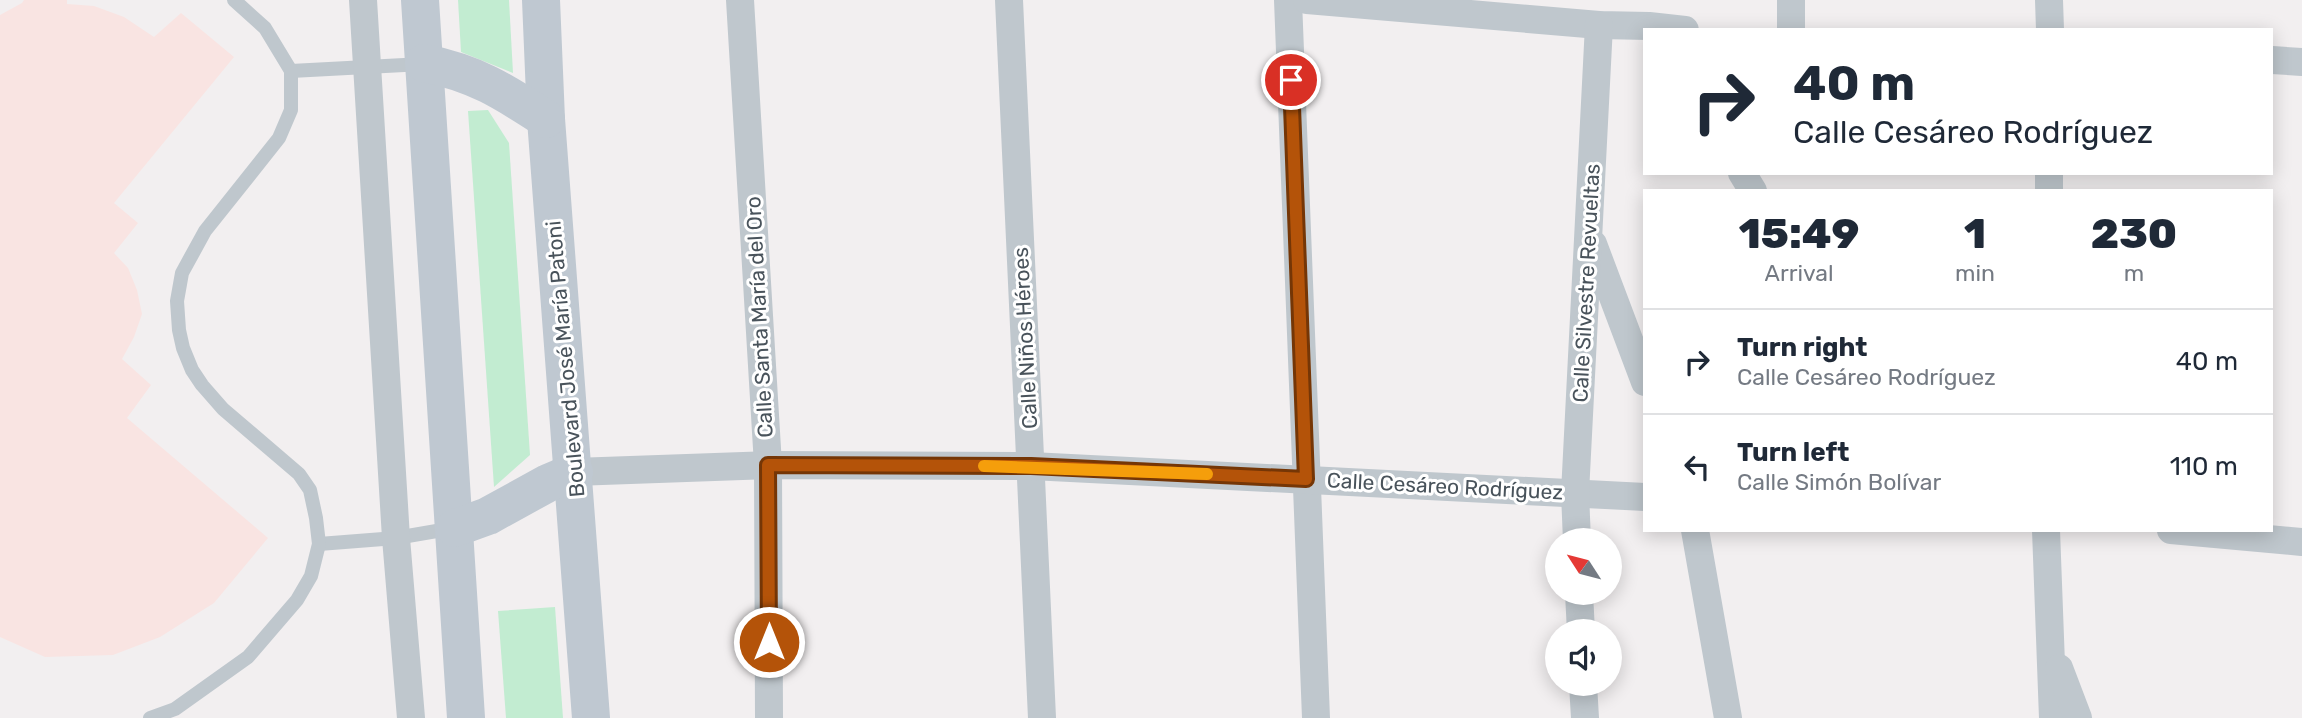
<!DOCTYPE html>
<meta charset="utf-8">
<style>
body{margin:0;font-family:Rubik,sans-serif;background:#f2f2f3;color:#1f2937;height:100vh;display:flex;flex-direction:column;font-size:26px;white-space:nowrap}
*{box-sizing:border-box;margin:0}
p{font-size:23px;color:#747a83}
.icon{flex:none;width:38px;height:38px;fill:none;stroke:currentColor;stroke-width:2;stroke-linecap:round;stroke-linejoin:round}
.map{position:relative;flex:1;overflow:hidden}
.panel{position:absolute;left:1643px;top:189px;width:630px;height:343px;display:flex;flex-direction:column;background:#fff;border-radius:0px;box-shadow:0 4px 18px #0003}
.panel>*{flex:none}
.banner{position:absolute;left:1643px;top:28px;width:630px;height:147px;border-radius:0px;box-shadow:0 4px 18px #0003;background:#fff;color:#1f2937;overflow:hidden}
.needle{width:46px;rotate:306deg}
.fabs{position:absolute;left:1545px;top:528px;display:grid;gap:14px}
.fabs a{display:grid;place-items:center;width:77px;height:77px;border-radius:50%;background:#fff;box-shadow:0 4px 18px #0003;font-size:35px}
.pin{position:absolute;display:grid;place-items:center;width:60px;height:60px;color:#fff;margin:-30px;border:4px solid #fff;border-radius:50%;box-shadow:0 2px 7px #0007}
.me{position:absolute;width:77px;margin:-38px;rotate:0deg;stroke-linejoin:round;filter:drop-shadow(0 0 5px #0008)}
.turn{display:flex;align-items:center;gap:24px;height:147px;padding:0 35px;font-size:32px}
.turn .icon{width:91px;height:91px;stroke-width:2.5}
.turn b{display:block;font-size:49px;line-height:60px}
.eta{display:flex;justify-content:space-evenly;align-items:center;height:119px;text-align:center}
.eta b{font-size:42px;font-weight:800;line-height:49px}
ul{padding:0;list-style:none}
li{display:flex;align-items:center;gap:21px;height:105px;padding:0 35px;border-top:2px solid #e0e1e3}
li div{flex:1}
li b{display:block;font-size:26px}
li em{font-style:normal}
.map>svg:first-child{display:block}
.medical{fill:#f9e4e2}
.green{fill:#c2ecd1}
.lines{fill:none;stroke-linecap:round;stroke-linejoin:round}
.lane{stroke:#bfc7cd;stroke-width:14}
.street{stroke:#bfc7cd;stroke-width:28}
.secondary{stroke:#bfc8d1;stroke-width:38}
.route-casing{stroke:#753606;stroke-width:18}
.route{stroke:#b45309;stroke-width:12}
.slow{stroke:#f59e0b;stroke-width:12}
.labels{text-anchor:middle;dominant-baseline:central;stroke-width:6;stroke-linejoin:round;paint-order:stroke}
.street-label{font-size:21px;fill:#49535b;stroke:#fff}
</style>
<div class="map">
<svg width="2302" height="718" viewBox="0 0 2302 718">
<rect width="100%" height="100%" fill="#f2eff0"/>
<!-- medical -->
<path class="medical" d="M24 0H67V4L94 6 124 17 154 37 181 13 234 57 114 203 138 223 114 253 128 268 137 290 142 314 134 337 122 359 151 385 127 418 268 538 214 603 160 637 113 655 45 657 0 637V15L22 3Z"/>
<!-- green -->
<g class="green">
<path d="M458 0H509L513 73 461 52Z"/>
<path d="M488 110 509 143 530 455 494 487 468 111Z"/>
<path d="M555 607 563 718H506L498 611Z"/>
</g>
<g class="lines">
<!-- lane -->
<g class="lane">
<path d="M291 71 423 64"/>
<path d="M319 544 396 538 454 528"/>
<path d="M150 718 175 709 248 657 297 600 311 576 319 544 316 518 310 490 299 474 223 409 202 385 192 370 183 348 179 330 177 301 182 273 205 231 279 138 291 110V71L265 28 234 0"/>
</g>
<!-- street -->
<g class="street">
<path d="M363 0 396 538 411 718"/>
<path d="M740 0 768 465 769 718"/>
<path d="M1009 0 1042 718"/>
<path d="M1288 0 1316 718"/>
<path d="M1307 0 1599 25 1649 26 1685 30"/>
<path d="M1791 0V30"/>
<path d="M2049 0 2050 30"/>
<path d="M2272 60 2302 62"/>
<path d="M1742 173 1753 191"/>
<path d="M2049 191V173"/>
<path d="M1593 244 1645 382"/>
<path d="M574 472 768 465 1031 466 1645 497"/>
<path d="M1695 530 1728 718"/>
<path d="M2046 530 2053 718"/>
<path d="M2171 530 2302 542"/>
<path d="M1577 541 1575 493 1599 25"/>
<path d="M1579 593 1581 632"/>
<path d="M2059 668 2078 718"/>
<path d="M1583 684 1585 718"/>
</g>
<!-- secondary -->
<g class="secondary">
<path d="M420 0 466 718"/>
<path d="M541 0 546 119 591 718"/>
<path d="M424 63C475 73 503 91 546 119"/>
<path d="M455 528 488 516 548 483 574 472"/>
</g>
</g>
<g class="lines">
<!-- route casing -->
<g class="route-casing">
<path id="route" d="M769 642 768 465 1031 466 1306 479 1291 80"/>
</g>
<!-- route -->
<use href="#route" class="route"/>
<!-- slow -->
<path class="slow" d="M984 466 1207 474"/>
</g>
<g class="labels">
<!-- street labels -->
<g class="street-label">
<text transform="translate(1586 283) rotate(-87)">Calle Silvestre Revueltas</text>
<text transform="translate(759 317) rotate(-93)">Calle Santa María del Oro</text>
<text transform="translate(1025 338) rotate(-93)">Calle Niños Héroes</text>
<text transform="translate(565 359) rotate(-95)">Boulevard José María Patoni</text>
<text transform="translate(1445 486) rotate(3)">Calle Cesáreo Rodríguez</text>
</g>
</g>
</svg>
<div class="fabs">
<a><svg class="needle" viewBox="-14 -14 28 28"><path d="M0-13l5 13h-10z" fill="#e53935"/><path d="M0 13l5-13h-10z" fill="#747a83"/></svg></a>
<a><svg class="icon" aria-label="sound" viewBox="0 0 24 24"><path d="M4 9h4l5-4v14l-5-4H4zM17 9q2 3 0 6"/></svg></a>
</div>
<div class="pin" style="left:1291px;top:80px;background:#d93025"><svg class="icon" aria-label="arrive" viewBox="0 0 24 24"><path d="M6 21V4h12l-3 4 3 4H6"/></svg></div>
<svg class="me" style="left:769px;top:642px" viewBox="-20 -20 40 40"><circle r="17" fill="#b45309" stroke="#fff" stroke-width="3"/><path d="M0-11L8 9 0 5-8 9z" fill="#fff"/></svg>
<div class="banner">
<div class="turn"><svg class="icon" aria-label="right" viewBox="0 0 24 24"><path d="M7 20v-9h11M14 6l5 5-5 5"/></svg><div><b>40 m</b>Calle Cesáreo Rodríguez</div></div>
</div>
<section class="panel">
<div class="eta">
<div><b>15:49</b><p>Arrival</p></div>
<div><b>1</b><p>min</p></div>
<div><b>230</b><p>m</p></div>
</div>
<ul>
<li><svg class="icon" aria-label="right" viewBox="0 0 24 24"><path d="M7 20v-9h11M14 6l5 5-5 5"/></svg><div><b>Turn right</b><p>Calle Cesáreo Rodríguez</p></div><em>40 m</em></li>
<li><svg class="icon" aria-label="left" viewBox="0 0 24 24"><path d="M17 20v-9H6M10 6l-5 5 5 5"/></svg><div><b>Turn left</b><p>Calle Simón Bolívar</p></div><em>110 m</em></li>
</ul>
</section>
</div>
